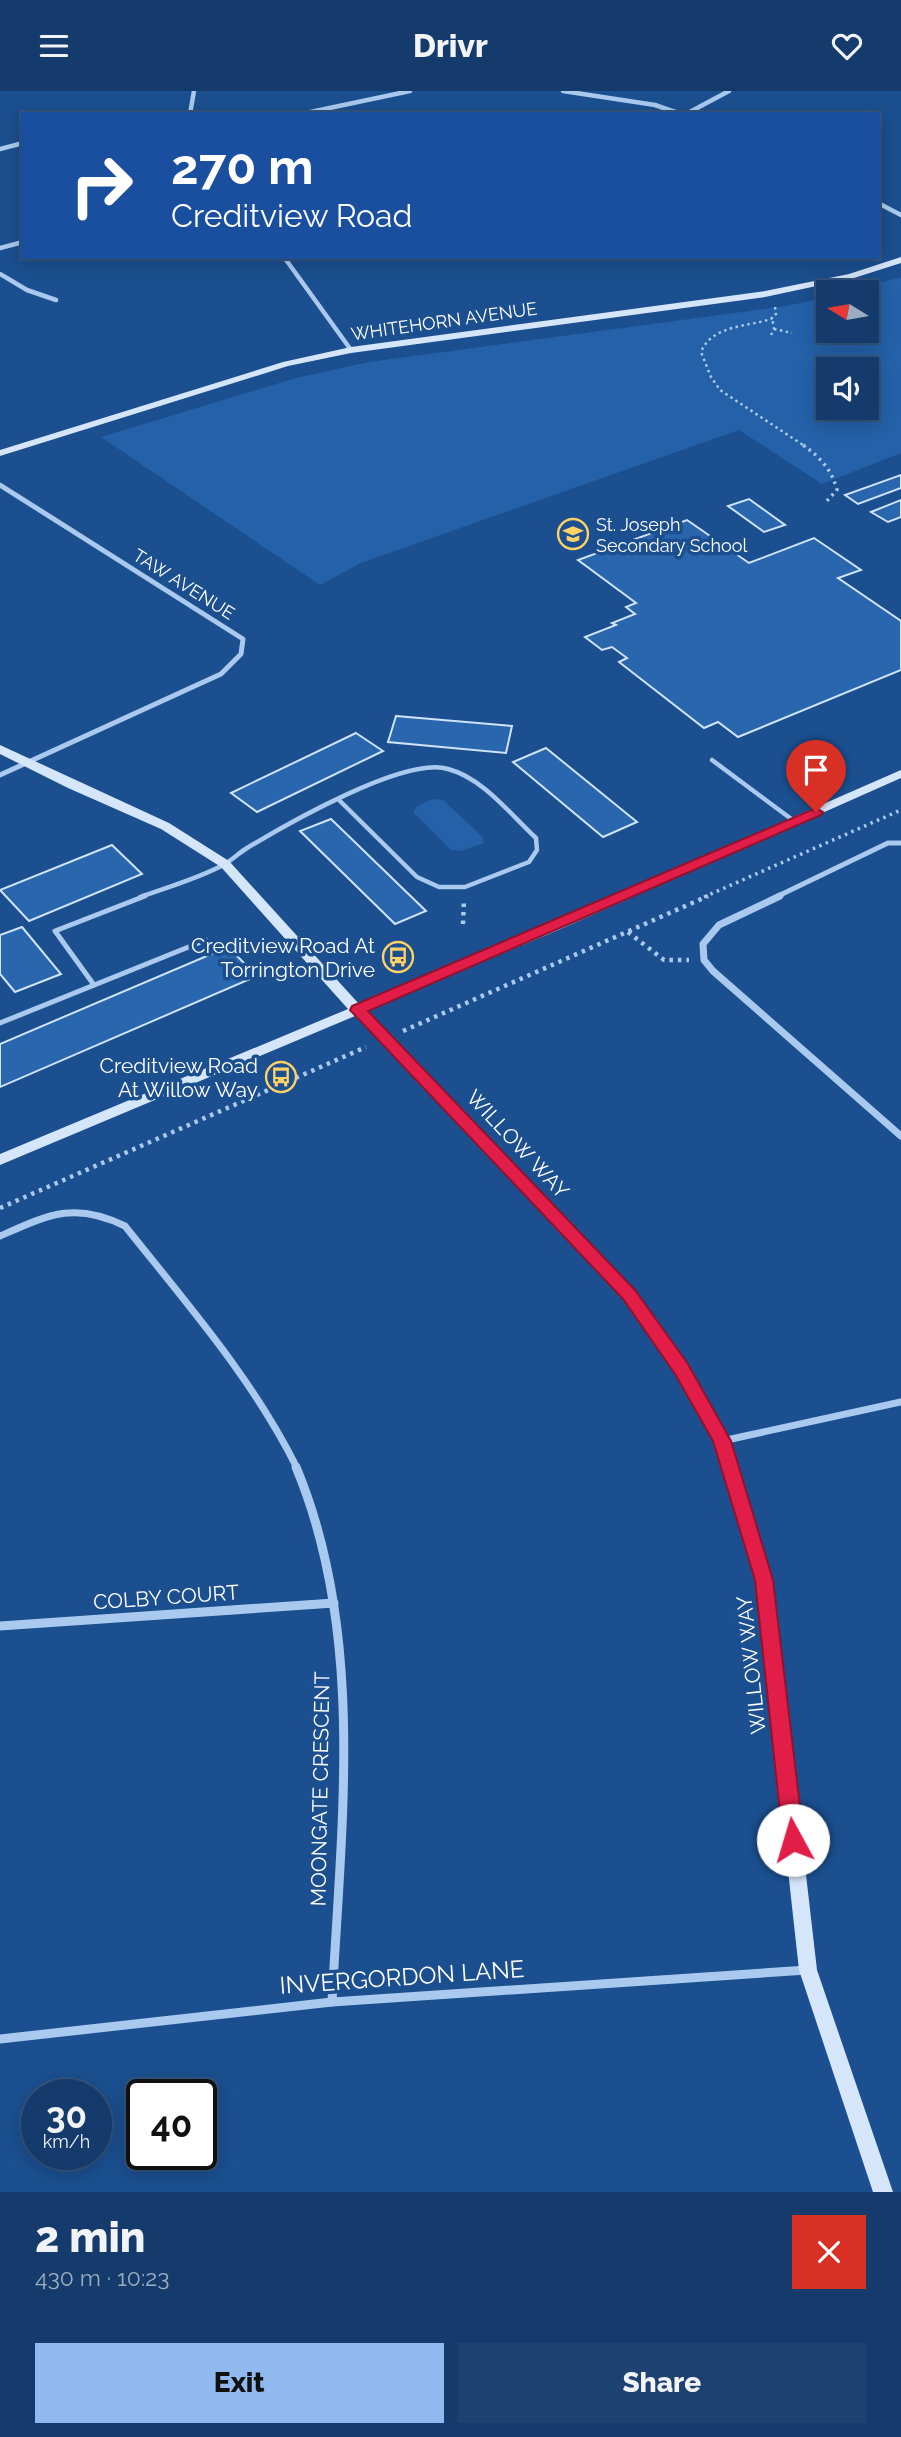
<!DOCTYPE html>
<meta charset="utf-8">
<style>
body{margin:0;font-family:Raleway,sans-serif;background:#1d4271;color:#f1f3f6;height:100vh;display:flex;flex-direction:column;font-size:26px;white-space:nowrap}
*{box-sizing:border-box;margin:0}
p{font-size:23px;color:#9dadc1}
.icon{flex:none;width:38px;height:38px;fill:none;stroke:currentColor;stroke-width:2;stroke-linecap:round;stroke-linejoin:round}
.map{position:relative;height:2101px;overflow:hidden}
.panel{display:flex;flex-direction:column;background:#143b6b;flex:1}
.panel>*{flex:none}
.top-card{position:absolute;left:21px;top:21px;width:859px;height:147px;border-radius:0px;box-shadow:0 4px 18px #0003,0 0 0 2px #33557e;background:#1a4fa0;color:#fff;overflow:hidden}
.needle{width:46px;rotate:281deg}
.buttons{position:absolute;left:816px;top:189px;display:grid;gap:14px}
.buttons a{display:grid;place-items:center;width:63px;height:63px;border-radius:0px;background:#143b6b;box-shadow:0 4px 18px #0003,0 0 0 2px #33557e;font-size:35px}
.speed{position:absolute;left:21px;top:1988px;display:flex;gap:14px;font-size:35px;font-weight:700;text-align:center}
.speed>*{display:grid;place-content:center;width:91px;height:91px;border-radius:50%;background:#143b6b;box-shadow:0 4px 18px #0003,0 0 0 2px #33557e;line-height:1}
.speed small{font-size:18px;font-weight:400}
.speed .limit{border:4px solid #111;border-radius:10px;background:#fff;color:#111}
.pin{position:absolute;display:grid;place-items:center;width:60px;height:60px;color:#fff;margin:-72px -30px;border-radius:50% 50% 50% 0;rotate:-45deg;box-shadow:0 0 7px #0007}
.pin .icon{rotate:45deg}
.me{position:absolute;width:77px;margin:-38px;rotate:354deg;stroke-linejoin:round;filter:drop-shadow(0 0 5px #0008)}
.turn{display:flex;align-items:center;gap:24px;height:147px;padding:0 35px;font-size:32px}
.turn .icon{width:91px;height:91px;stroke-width:2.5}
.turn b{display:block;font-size:49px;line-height:60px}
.round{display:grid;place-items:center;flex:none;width:74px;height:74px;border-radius:0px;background:#1d4271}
.head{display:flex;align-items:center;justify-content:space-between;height:119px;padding:0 35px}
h1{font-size:42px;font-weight:800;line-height:52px}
.cta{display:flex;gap:14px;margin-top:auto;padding:14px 35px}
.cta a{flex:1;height:80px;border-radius:0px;background:#90b9f0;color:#111;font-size:28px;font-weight:800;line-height:80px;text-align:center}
.cta a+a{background:#1d4271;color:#f1f3f6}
header{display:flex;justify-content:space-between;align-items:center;height:91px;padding:0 35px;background:#143b6b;font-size:32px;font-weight:800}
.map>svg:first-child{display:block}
.green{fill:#2461a8;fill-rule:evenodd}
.building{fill:#2a66ad;stroke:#cfe3fa;stroke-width:2}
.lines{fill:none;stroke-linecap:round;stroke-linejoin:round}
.path-far2{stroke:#a9c9ee;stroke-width:2.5;stroke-dasharray:2.5 3.5;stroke-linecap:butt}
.path-far1{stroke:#a9c9ee;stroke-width:3.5;stroke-dasharray:2.5 4.5;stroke-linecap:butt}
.path{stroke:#a9c9ee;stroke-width:4.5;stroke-dasharray:3.5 5;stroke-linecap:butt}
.lane-far1{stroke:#a9c9ee;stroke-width:4.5}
.lane{stroke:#a9c9ee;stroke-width:5}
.street-far3{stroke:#a9c9ee;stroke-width:4.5}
.street-far2{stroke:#a9c9ee;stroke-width:5}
.street-far1{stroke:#a9c9ee;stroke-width:7}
.street{stroke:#a9c9ee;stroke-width:9}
.secondary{fill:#d6e6fa;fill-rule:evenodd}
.route{fill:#e11d48;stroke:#92132f;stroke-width:2}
.labels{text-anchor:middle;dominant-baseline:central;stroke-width:7;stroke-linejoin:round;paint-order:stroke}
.far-street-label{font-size:18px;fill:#fff;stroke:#1b4f8f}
.far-poi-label{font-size:18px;fill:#fff;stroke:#1b4f8f;text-anchor:start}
.poi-label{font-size:21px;fill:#fff;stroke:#1b4f8f;text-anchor:end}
.street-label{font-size:21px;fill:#fff;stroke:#1b4f8f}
.near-street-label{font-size:24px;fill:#fff;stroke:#1b4f8f}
</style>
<header><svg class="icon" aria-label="menu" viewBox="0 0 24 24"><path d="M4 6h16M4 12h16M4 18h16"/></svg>Drivr<svg class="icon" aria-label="heart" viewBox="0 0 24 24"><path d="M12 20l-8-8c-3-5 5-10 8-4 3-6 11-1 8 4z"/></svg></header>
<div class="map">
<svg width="901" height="2101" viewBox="0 0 901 2101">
<rect width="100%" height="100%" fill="#1b4f8f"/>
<!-- green -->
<g class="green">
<path d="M901 186V362L822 393 739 339 361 472 320 494 101 346 296 287 369 271 786 215 828 206V240H866V201H848ZM828 278H866V317H828Z"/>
<path d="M433 708 443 709 483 746 484 752 460 760 451 759 413 721 417 715Z"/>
</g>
<!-- building -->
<g class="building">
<path d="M901 384V397L858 413 845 404Z"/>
<path d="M749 408 785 434 764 441 728 415Z"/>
<path d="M901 409V426L888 431 871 421Z"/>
<path d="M687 429 749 472 814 447 861 479 838 487 901 530V579L738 646 718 631 704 637 619 571 627 567 612 556 602 559 585 546 616 534 612 532 635 523 626 516 636 512 578 469Z"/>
<path d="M396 625 512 635 506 662 388 651Z"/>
<path d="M356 642 383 660 257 721 231 702Z"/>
<path d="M546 657 637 731 603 746 513 671Z"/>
<path d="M331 728 426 820 395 833 300 740Z"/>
<path d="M112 754 142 783 29 830 0 799Z"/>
<path d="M22 836 61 883 15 901 0 883V844Z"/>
<path d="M228 856 257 885 0 996V953Z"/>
</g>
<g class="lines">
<!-- path-far2 -->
<g class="path-far2">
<path d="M775 216 776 223 771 228C747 236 712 234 701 261L711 286 720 299 806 356"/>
<path d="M774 238 792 242"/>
<path d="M771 244 774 238 772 226"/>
</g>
<!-- path-far1 -->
<g class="path-far1">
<path d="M803 354C820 366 832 379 837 399L824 413"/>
<path d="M704 806 901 719"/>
</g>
<!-- path -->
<g class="path">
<path d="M463 833 464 809"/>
<path d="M628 841 664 869H689"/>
<path d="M403 940 708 805"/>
<path d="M0 1117 366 956"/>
</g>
<!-- lane-far1 -->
<g class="lane-far1">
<path d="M712 669 794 730"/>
<path d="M140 806C168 796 200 787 225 773 233 768 239 762 247 757 287 733 405 665 448 678 483 687 511 724 536 747L537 759 529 771 465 796H439L417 786 340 710"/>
</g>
<!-- lane -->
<g class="lane">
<path d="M94 894 55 840 145 805"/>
<path d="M0 932 206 849"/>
</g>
<!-- street-far3 -->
<g class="street-far3">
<path d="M563 0 655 14 681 23"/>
<path d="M190 23 194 0"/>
<path d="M301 23 410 0"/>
<path d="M686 23 729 0"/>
<path d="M0 58 23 52"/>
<path d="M878 112 901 124"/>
<path d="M0 157 23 151"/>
<path d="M284 166 351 259"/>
<path d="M0 183 27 199 56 209"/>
</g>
<!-- street-far2 -->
<g class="street-far2">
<path d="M0 394 243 548 241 563 221 583 0 684"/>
<path d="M776 806 888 752H901"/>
</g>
<!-- street-far1 -->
<g class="street-far1">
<path d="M780 805 719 834 703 853 704 869 713 880 901 1045"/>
<path d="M0 1145C48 1124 74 1110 125 1135 187 1213 253 1288 297 1377"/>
<path d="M722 1350 901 1311"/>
</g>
<!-- street -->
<g class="street">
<path d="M296 1376C366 1543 341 1735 332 1911"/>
<path d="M0 1535 334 1512"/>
<path d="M0 1948 332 1911 807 1879"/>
</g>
<!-- secondary -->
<g class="secondary">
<path d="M901 166V172L854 187 765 206 351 262 288 275 0 365V359L283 271 351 256 765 200 849 183Z"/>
<path d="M0 654 169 732 229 770 359 913 546 834 901 679V687L556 840 365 920 634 1199 687 1274 730 1350 772 1489 817 1879 893 2101H873L799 1879 756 1489 714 1350 677 1282 624 1207 355 925 0 1074V1063L348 918 221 776 161 738 68 697 0 663Z"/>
</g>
</g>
<!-- route -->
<path class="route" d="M816 717 823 721 821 724 368 920 635 1199 688 1273 731 1350 773 1489 804 1749 801 1755 793 1758 786 1755 783 1749 755 1489 713 1350 675 1283 623 1208 350 919 352 915Z"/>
<!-- icons -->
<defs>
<g id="school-ring" transform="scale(1.575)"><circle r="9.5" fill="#1b4f8f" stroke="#ffd166" stroke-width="1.5"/><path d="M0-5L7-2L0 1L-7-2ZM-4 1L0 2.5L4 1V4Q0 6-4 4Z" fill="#ffd166"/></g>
<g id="bus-ring" transform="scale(1.575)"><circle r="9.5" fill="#1b4f8f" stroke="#ffd166" stroke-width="1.5"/><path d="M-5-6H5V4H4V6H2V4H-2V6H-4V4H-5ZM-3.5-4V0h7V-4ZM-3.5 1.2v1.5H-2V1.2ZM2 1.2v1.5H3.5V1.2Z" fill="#ffd166"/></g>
</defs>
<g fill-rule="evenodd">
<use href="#school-ring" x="573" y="443"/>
<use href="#bus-ring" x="398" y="866"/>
<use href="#bus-ring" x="281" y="986"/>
</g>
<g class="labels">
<!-- far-street labels -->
<g class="far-street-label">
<text transform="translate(444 230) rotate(-8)">WHITEHORN AVENUE</text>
<text transform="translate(184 493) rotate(32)">TAW AVENUE</text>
</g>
<!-- far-poi labels -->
<g class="far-poi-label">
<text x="596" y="433">St. Joseph<tspan x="596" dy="21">Secondary School</tspan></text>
</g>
<!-- poi labels -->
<g class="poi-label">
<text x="375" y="854">Creditview Road At<tspan x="375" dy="24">Torrington Drive</tspan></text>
<text x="258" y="974">Creditview Road<tspan x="258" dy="24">At Willow Way</tspan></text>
</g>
<!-- street labels -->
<g class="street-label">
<text transform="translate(518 1053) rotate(47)">WILLOW WAY</text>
<text transform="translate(166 1506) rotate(-4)">COLBY COURT</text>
<text transform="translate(751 1574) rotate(-96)">WILLOW WAY</text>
<text transform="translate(320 1698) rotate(-89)">MOONGATE CRESCENT</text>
</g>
<!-- near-street labels -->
<g class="near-street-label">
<text transform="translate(402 1886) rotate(-4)">INVERGORDON LANE</text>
</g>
</g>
</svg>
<div class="buttons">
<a><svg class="needle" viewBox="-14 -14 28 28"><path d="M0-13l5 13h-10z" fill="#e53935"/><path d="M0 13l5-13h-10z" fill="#9dadc1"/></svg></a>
<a><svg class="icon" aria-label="sound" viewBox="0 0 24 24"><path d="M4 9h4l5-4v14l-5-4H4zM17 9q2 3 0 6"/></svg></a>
</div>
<div class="speed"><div>30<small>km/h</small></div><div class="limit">40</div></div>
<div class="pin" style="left:816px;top:721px;background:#d93025"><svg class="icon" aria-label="arrive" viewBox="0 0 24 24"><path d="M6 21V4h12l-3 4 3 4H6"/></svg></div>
<svg class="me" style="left:793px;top:1749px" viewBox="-20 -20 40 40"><circle r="19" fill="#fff"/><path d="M0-13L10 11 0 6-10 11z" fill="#e11d48"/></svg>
<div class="top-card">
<div class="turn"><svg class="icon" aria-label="right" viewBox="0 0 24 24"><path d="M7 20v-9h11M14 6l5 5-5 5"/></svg><div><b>270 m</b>Creditview Road</div></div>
</div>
</div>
<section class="panel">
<div class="head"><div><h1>2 min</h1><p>430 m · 10:23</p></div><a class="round" style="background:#d93025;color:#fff"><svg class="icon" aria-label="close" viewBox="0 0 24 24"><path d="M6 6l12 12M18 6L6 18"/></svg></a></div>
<div class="cta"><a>Exit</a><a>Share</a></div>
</section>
